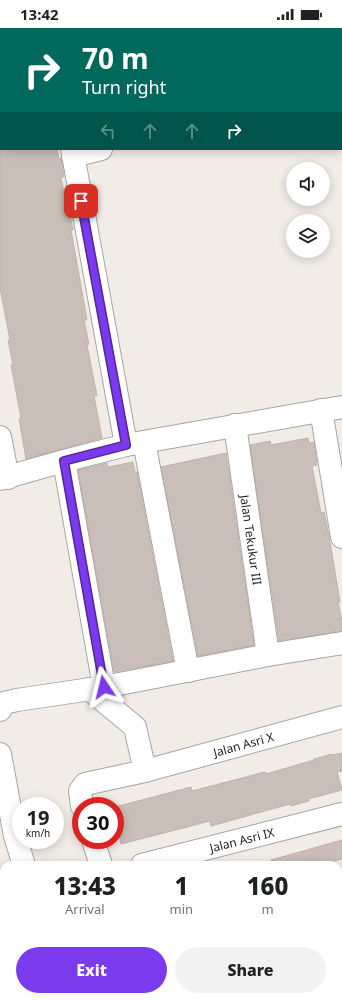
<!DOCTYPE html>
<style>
body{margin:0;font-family:"Noto Sans",sans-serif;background:#f2f2f2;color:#202124;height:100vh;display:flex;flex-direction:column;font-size:15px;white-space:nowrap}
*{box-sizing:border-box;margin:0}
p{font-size:13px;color:#757577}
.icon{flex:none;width:22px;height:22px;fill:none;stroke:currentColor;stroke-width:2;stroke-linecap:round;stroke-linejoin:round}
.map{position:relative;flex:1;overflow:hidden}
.side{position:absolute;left:0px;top:833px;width:342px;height:140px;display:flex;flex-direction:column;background:#fff;border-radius:12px 12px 0 0;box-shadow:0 2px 10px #0003}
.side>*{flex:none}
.top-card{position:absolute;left:0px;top:0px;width:342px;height:122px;box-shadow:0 2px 10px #0003;background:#00695c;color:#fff;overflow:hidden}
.controls{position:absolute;left:286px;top:134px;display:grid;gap:8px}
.controls a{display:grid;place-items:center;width:44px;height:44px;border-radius:50%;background:#fff;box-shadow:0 2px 10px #0003;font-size:20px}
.speed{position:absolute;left:12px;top:769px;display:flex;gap:8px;font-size:20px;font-weight:700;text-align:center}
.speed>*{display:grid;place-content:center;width:52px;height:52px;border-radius:50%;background:#fff;box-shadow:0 2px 10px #0003;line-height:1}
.speed small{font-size:10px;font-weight:400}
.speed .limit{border:6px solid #d22;background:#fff;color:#111}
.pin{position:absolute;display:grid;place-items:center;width:34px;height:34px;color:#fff;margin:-17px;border-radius:8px;box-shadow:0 2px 6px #0006}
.me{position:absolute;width:44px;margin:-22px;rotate:350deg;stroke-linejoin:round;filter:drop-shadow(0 0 3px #0008)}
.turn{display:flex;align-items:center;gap:14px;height:84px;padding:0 16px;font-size:18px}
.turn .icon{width:52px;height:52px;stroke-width:2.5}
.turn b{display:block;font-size:28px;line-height:34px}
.lanes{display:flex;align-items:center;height:38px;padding:0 16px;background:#0003;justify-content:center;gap:20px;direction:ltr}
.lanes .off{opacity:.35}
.eta{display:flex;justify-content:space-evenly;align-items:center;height:68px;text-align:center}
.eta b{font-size:24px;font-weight:800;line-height:28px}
.action{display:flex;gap:8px;margin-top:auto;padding:8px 16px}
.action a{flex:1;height:46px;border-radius:24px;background:#7c3aed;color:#fff;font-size:16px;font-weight:800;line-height:46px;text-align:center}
.action a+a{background:#f2f2f2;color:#202124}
.status{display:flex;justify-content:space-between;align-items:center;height:28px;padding:0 20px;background:#fff;direction:ltr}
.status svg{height:11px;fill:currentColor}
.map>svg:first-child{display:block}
.building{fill:#c9beb8;stroke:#c4b2a6}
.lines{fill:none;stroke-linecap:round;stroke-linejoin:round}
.minor-casing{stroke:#a6a6a6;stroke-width:24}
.minor{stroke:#fff;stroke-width:22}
.route-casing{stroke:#51269a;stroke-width:10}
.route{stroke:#7c3aed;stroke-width:7}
.labels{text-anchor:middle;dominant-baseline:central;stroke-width:3.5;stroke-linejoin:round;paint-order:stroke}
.street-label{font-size:12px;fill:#1f1f1f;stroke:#fff}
</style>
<div class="status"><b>13:42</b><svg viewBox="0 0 49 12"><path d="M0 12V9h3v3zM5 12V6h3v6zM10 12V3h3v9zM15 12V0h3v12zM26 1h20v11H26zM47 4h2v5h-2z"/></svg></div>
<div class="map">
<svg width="342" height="973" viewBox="0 0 342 973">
<rect width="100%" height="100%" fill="#f1ece5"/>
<!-- building -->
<g class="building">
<path d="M0 121H57L59 131 61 130 64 149H61L67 184H69L73 202H71L87 292H84L89 316 87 317 97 368H94L102 410 26 431 19 391 21 390 11 337H13L8 312H10L0 260Z"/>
<path d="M308 410 309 415 314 414 317 437 312 438 321 485 324 484 329 508 340 574H338L342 593V603L279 613 250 417 270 413 271 417Z"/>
<path d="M226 425 254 617 198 628 161 439Z"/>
<path d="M133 434 135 444H137L173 633 114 644 78 442 107 435 108 439Z"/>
<path d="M342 725V743L337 744 342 762 308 771 309 773 291 778 290 776 211 798 210 793 121 816 115 792V779L191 759 192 763 265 744 266 746 314 732V731L332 726V727Z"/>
<path d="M342 812V831L319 837H272L271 832Z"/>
</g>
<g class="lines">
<!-- minor casing -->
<g class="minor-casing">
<g id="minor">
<path d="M51 0V1"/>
<path d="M163 0V1"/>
<path d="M257 0V1"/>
<path d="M341 41H342"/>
<path d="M0 63H1"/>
<path d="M341 65H342"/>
<path d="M72 121 126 417"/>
<path d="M73 128 101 121"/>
<path d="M321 382 342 509"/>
<path id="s1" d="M235 397 268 627"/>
<path d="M0 409 8 450"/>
<path d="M144 414 188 643"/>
<path d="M64 433 104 659"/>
<path d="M0 451 64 433 126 417 342 379"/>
<path d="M0 682 4 675 17 672 104 659 268 627 342 615"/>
<path d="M0 726 15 808 24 837"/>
<path id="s2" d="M145 743 342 689"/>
<path d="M82 778 80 763 85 756 145 743 135 699 89 661"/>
<path d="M93 812 101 837"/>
<path id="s3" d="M142 837 342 786"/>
<path d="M338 881 342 879"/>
<path d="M0 947 4 946"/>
<path d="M66 969 67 973"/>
<path d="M155 969 157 973"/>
<path d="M317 973 332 969"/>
</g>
</g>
<!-- minor -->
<use href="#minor" class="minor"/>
</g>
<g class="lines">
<!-- route casing -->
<g class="route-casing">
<path id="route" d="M81 173 126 417 64 433 104 659"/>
</g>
<!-- route -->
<use href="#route" class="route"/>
</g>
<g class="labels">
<!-- street labels -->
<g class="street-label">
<text stroke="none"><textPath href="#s1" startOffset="116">Jalan Tekukur III</textPath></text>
<text stroke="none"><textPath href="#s2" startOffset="102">Jalan Asri X</textPath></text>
<text stroke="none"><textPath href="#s3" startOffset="103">Jalan Asri IX</textPath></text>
</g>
</g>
</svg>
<div class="controls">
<a><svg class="icon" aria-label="sound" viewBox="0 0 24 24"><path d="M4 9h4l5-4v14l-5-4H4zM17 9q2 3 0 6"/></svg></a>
<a><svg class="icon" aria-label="layers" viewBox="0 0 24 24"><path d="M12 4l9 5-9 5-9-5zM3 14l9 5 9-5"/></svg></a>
</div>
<div class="speed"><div>19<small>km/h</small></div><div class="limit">30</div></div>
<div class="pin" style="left:81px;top:173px;background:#d93025"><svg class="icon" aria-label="arrive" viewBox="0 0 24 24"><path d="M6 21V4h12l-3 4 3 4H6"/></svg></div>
<svg class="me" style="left:104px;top:659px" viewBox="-20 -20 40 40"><path d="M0-17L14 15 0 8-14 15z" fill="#7c3aed" stroke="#fff" stroke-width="4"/></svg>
<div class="top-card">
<div class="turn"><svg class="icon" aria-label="right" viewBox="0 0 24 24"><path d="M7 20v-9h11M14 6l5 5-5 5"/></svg><div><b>70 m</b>Turn right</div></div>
<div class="lanes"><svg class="icon off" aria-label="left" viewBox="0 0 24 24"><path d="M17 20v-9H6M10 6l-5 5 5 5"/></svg><svg class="icon off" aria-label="ahead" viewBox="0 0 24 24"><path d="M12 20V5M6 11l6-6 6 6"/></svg><svg class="icon off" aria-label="ahead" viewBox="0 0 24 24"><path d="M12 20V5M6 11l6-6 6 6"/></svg><svg class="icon" aria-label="right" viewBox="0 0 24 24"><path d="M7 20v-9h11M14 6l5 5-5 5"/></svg></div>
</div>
<section class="side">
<div class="eta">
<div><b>13:43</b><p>Arrival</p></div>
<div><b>1</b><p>min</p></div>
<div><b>160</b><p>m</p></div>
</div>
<div class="action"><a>Exit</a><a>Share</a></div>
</section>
</div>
